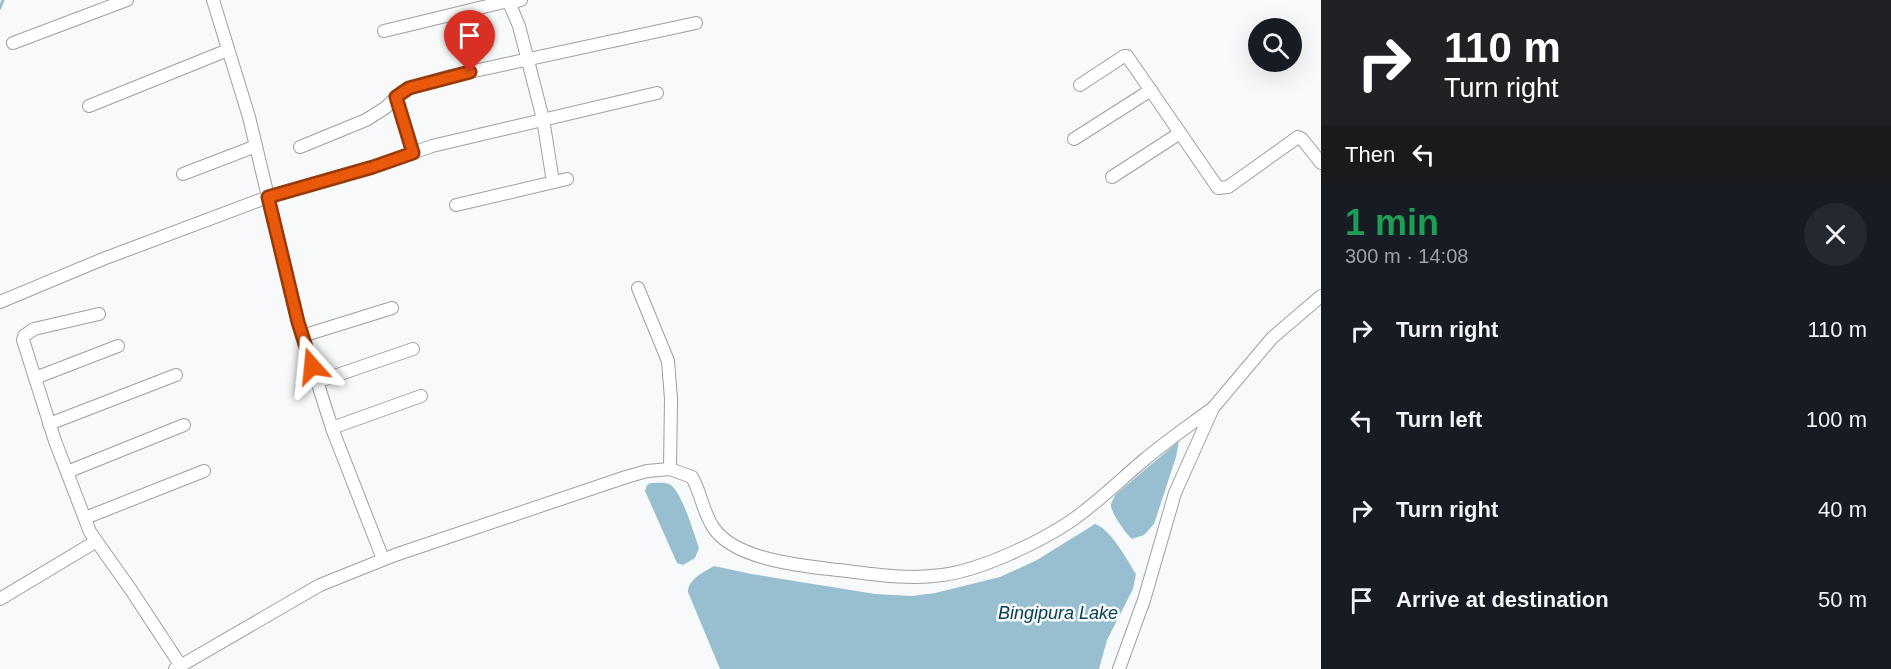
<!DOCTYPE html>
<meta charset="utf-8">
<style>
body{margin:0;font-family:Arial,sans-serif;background:#242831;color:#f1f3f6;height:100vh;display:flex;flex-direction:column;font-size:22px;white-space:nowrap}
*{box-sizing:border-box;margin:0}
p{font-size:20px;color:#9ea1a6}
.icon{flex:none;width:33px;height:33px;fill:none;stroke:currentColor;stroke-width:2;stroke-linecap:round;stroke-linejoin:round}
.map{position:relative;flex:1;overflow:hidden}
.sheet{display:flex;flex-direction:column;background:#171b24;width:570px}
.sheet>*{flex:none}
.top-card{background:#202124;color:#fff;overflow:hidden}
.fabs{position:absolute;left:1248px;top:18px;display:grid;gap:12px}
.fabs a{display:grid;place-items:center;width:54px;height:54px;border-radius:50%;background:#171b24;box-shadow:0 6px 24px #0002;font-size:30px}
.pin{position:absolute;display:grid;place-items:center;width:51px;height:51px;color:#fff;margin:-62px -26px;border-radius:50% 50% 50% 0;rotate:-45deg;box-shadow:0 0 6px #0007}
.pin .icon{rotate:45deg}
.me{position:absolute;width:66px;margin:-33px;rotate:342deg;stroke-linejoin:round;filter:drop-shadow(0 0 4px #0008)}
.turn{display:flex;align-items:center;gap:21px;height:126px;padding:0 24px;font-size:27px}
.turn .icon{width:78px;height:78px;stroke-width:2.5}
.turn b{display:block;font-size:42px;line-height:51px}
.then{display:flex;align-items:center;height:57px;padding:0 24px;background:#0003;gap:12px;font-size:22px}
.round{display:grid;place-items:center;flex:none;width:63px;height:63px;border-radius:32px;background:#242831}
.overview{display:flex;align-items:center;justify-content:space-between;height:102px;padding:0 24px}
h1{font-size:36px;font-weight:800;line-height:45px;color:#1e9e55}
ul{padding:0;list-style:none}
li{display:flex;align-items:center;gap:18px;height:90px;padding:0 24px}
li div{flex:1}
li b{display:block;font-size:22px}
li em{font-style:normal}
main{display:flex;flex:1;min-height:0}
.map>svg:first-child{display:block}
.water{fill:#97bfd0}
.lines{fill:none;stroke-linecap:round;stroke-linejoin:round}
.stream{stroke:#97bfd0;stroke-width:3}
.street-casing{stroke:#9e9fa0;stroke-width:14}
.street{stroke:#fff;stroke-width:12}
.route-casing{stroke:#983908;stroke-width:15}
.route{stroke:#ea580c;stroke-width:10}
.labels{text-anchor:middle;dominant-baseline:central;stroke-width:5;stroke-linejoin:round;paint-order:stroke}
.water-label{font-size:18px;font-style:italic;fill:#074053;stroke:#f8f9fa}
</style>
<main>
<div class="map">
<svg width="1321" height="669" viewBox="0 0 1321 669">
<rect width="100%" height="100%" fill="#f8f9fa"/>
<!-- water -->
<g class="water">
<path d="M1179 441 1176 457 1154 524 1144 535 1132 539C1126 534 1111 513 1111 505 1111 502 1114 499 1115 495Z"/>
<path d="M650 483C656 483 664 482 669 484 682 490 694 535 699 548L695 558 683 565 677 563 645 491 647 485Z"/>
<path d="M1095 524C1111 529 1127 560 1136 574L1133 589 1107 640 1099 669H720L688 592C688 579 704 572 714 566L751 574 875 594 912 596 935 593 1000 577 1037 560Z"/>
</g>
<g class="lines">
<!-- stream -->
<path class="stream" d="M0 8 3 0"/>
<!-- street casing -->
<g class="street-casing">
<g id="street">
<path d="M213 0 249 117 298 322 333 431 383 559"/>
<path d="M508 0 519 26 543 119 553 182"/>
<path d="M384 31 504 2 509 3 521 0"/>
<path d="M13 43 127 0"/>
<path d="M1080 85 1124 56H1127L1218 188 1228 187 1298 137 1302 139 1321 163"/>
<path d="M396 97 413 153"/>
<path d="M89 106 228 50"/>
<path d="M1074 139 1151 90"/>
<path d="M300 147 366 120 385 108 402 92 409 88 451 76 696 23"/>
<path d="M183 174 256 146"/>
<path d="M1112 177 1180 133"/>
<path d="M456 205 567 179"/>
<path d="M638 288 668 361 671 399 670 469"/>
<path d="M0 302 103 259 268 197 373 167 432 146 657 93"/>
<path d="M99 314 34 329 24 336 23 340 55 441 90 532 131 590 181 666"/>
<path d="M302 336 392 308"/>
<path d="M35 378 118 346"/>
<path d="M317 382 413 349"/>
<path d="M49 424 176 375"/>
<path d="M332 428 421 396"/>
<path d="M67 472 184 425"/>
<path d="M85 518 204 471"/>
<path d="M0 599 95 542"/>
<path d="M175 669 320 585 395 555 626 477 647 471 670 469 692 477C701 493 703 512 713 527 734 560 803 566 838 570 873 574 908 580 942 575 981 570 1038 543 1071 521 1097 503 1120 480 1144 460 1166 441 1190 425 1213 408"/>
<path d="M1119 669 1144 600 1175 493 1213 408 1272 338 1321 296"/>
</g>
</g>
<!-- street -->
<use href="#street" class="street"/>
</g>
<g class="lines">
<!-- route casing -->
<g class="route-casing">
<path id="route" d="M312 366 298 322 268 197 373 167 413 153 396 97 409 88 470 72"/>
</g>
<!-- route -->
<use href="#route" class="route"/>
</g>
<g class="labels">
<!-- water labels -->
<g class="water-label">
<text x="1058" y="613">Bingipura Lake</text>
</g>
</g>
</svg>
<div class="fabs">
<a><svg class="icon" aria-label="search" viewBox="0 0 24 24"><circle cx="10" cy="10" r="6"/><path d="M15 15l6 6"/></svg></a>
</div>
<div class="pin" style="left:470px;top:72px;background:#d93025"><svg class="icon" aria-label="arrive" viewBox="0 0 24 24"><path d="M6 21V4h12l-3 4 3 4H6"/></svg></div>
<svg class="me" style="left:312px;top:366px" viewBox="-20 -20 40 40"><path d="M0-17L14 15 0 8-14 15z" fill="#ea580c" stroke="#fff" stroke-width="4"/></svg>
</div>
<section class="sheet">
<div class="top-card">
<div class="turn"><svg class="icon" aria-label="right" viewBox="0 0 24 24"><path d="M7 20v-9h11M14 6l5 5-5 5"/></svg><div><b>110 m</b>Turn right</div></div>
<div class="then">Then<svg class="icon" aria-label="left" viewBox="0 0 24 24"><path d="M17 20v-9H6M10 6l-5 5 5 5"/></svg></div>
</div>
<div class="overview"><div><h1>1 min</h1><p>300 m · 14:08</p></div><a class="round"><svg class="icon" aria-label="close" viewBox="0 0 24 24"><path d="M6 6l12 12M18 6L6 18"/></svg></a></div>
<ul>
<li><svg class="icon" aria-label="right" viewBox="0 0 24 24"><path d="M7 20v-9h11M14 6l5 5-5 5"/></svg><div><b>Turn right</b></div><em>110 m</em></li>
<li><svg class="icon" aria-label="left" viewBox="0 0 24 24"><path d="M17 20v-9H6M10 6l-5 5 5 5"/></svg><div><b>Turn left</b></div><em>100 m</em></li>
<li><svg class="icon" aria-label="right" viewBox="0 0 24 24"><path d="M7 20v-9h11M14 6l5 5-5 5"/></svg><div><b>Turn right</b></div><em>40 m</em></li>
<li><svg class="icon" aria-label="arrive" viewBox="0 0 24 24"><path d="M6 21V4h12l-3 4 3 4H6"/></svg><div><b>Arrive at destination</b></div><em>50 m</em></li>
</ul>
</section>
</main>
